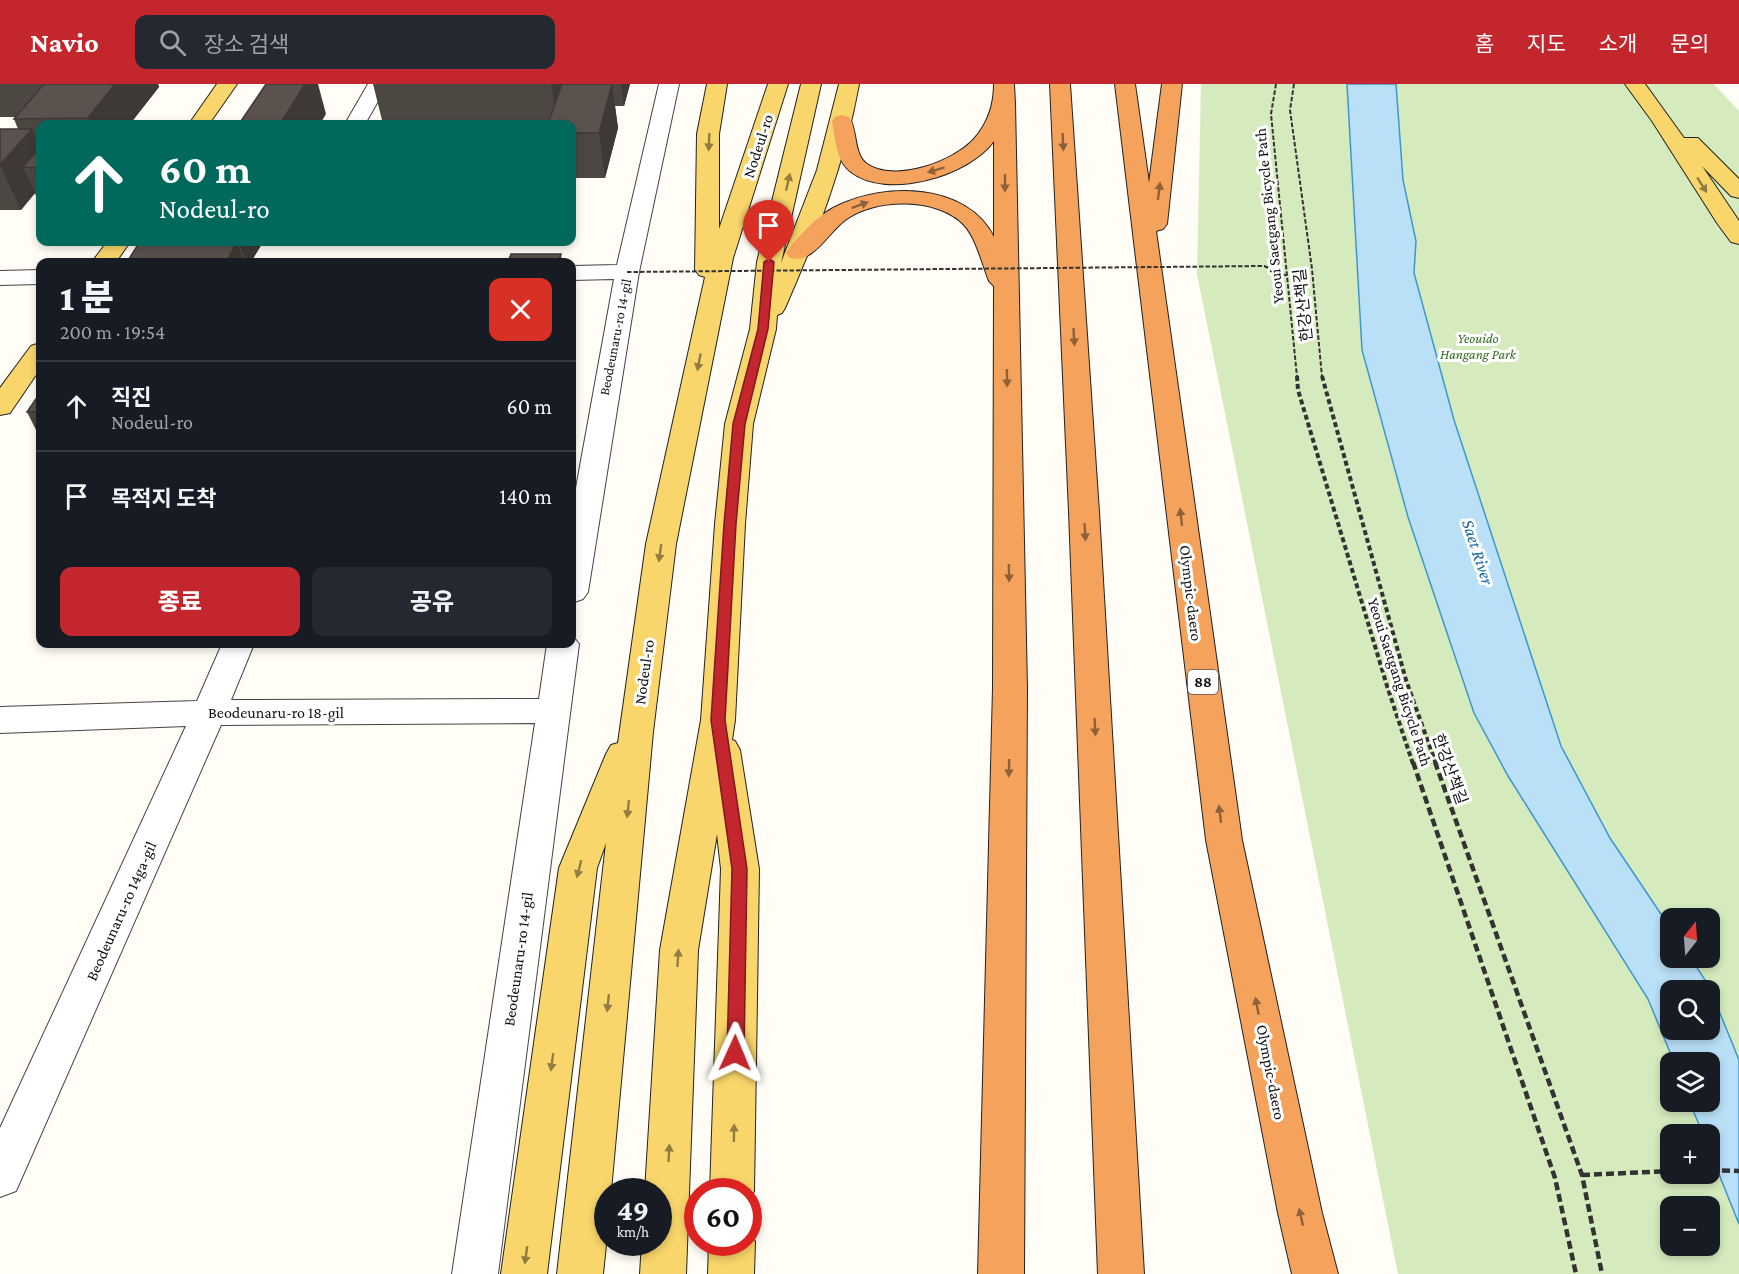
<!DOCTYPE html>
<html lang="ko">
<meta charset="utf-8">
<style>
body{margin:0;font-family:"Crimson Pro","Noto Sans KR",serif;background:#242831;color:#f1f3f6;height:100vh;display:flex;flex-direction:column;font-size:22px;white-space:nowrap}
*{box-sizing:border-box;margin:0}
p{font-size:20px;color:#9ea1a6}
.icon{flex:none;width:33px;height:33px;fill:none;stroke:currentColor;stroke-width:2;stroke-linecap:round;stroke-linejoin:round}
.map{position:relative;flex:1;overflow:hidden}
.side{position:absolute;left:36px;top:174px;width:540px;height:390px;display:flex;flex-direction:column;background:#171b24;border-radius:12px;box-shadow:0 3px 9px #0003}
.side>*{flex:none}
.hud{position:absolute;left:36px;top:36px;width:540px;height:126px;border-radius:12px;box-shadow:0 3px 9px #0003;background:#00695c;color:#fff;overflow:hidden}
.needle{width:39px;rotate:17deg}
.controls{position:absolute;left:1660px;top:824px;display:grid;gap:12px}
.controls a{display:grid;place-items:center;width:60px;height:60px;border-radius:12px;background:#171b24;box-shadow:0 3px 9px #0003;font-size:30px}
.speed{position:absolute;left:594px;top:1094px;display:flex;gap:12px;font-size:30px;font-weight:700;text-align:center}
.speed>*{display:grid;place-content:center;width:78px;height:78px;border-radius:50%;background:#171b24;box-shadow:0 3px 9px #0003;line-height:1}
.speed small{font-size:15px;font-weight:400}
.speed .limit{border:9px solid #d22;background:#fff;color:#111}
.pin{position:absolute;display:grid;place-items:center;width:51px;height:51px;color:#fff;margin:-62px -26px;border-radius:50% 50% 50% 0;rotate:-45deg;box-shadow:0 0 6px #0007}
.pin .icon{rotate:45deg}
.me{position:absolute;width:66px;margin:-33px;rotate:1deg;stroke-linejoin:round;filter:drop-shadow(0 0 4px #0008)}
.turn{display:flex;align-items:center;gap:21px;height:126px;padding:0 24px;font-size:27px}
.turn .icon{width:78px;height:78px;stroke-width:2.5}
.turn b{display:block;font-size:42px;line-height:51px}
.round{display:grid;place-items:center;flex:none;width:63px;height:63px;border-radius:12px;background:#242831}
.head{display:flex;align-items:center;justify-content:space-between;height:102px;padding:0 24px}
h1{font-size:36px;font-weight:800;line-height:45px}
.primary-button{display:flex;gap:12px;margin-top:auto;padding:12px 24px}
.primary-button a{flex:1;height:69px;border-radius:12px;background:#c4262e;color:#fff;font-size:24px;font-weight:800;line-height:69px;text-align:center}
.primary-button a+a{background:#242831;color:#f1f3f6}
ul{padding:0;list-style:none}
li{display:flex;align-items:center;gap:18px;height:90px;padding:0 24px;border-top:2px solid #363941}
li div{flex:1}
li b{display:block;font-size:22px}
li em{font-style:normal}
header{display:flex;align-items:center;gap:36px;box-sizing:border-box;height:84px;padding:0 30px;background:#c4262e;color:#fff}
header strong{font-size:28px}
nav{display:flex;gap:33px;margin-inline-start:auto;font-size:21px}
.search{width:420px;height:54px;background:#242831;display:flex;align-items:center;gap:15px;box-sizing:border-box;padding:0 21px;border-radius:12px;color:#9ea1a6;font-size:22px}
.map>svg:first-child{display:block}
.green{fill:#d5ebbd;fill-rule:evenodd}
.water{fill:#b9e0f7;stroke:#3f96cf;stroke-width:1.5;fill-rule:evenodd}
.lines{fill:none;stroke-linecap:round;stroke-linejoin:round}
.minor-casing{stroke:#444;stroke-width:2}
.major-casing{stroke:#222;stroke-width:2}
.highway-casing{stroke:#222;stroke-width:2}
.path-far2{stroke:#333;stroke-width:2;stroke-dasharray:4.5 2;stroke-linecap:butt}
.path-far1{stroke:#333;stroke-width:4;stroke-dasharray:5 3;stroke-linecap:butt}
.path{stroke:#333;stroke-width:4.5;stroke-dasharray:8 4;stroke-linecap:butt}
.minor{fill:#fff;fill-rule:evenodd}
.major{fill:#f9d66b;fill-rule:evenodd}
.highway{fill:#f5a25d;fill-rule:evenodd}
.path-bridge{stroke:#333;stroke-width:2;stroke-dasharray:4.5 2;stroke-linecap:butt}
.wall{fill:#4d4742}
.shaded-wall{fill:#3f3936}
.building{fill:#5a524d;stroke:#3f3936;stroke-width:1.5}
.oneway{fill:#917d42}
.oneway2{fill:#8e613b}
.route{fill:#c4262e;stroke:#7f191e;stroke-width:1.5}
.labels{text-anchor:middle;dominant-baseline:central;stroke-width:6;stroke-linejoin:round;paint-order:stroke}
.far-street-label{font-size:14px;fill:#111;stroke:#fff}
.far-park-label{font-size:14px;font-style:italic;fill:#2f6b1f;stroke:#fff}
.shield{fill:#fff;stroke:#585858;stroke-width:1.5}
.shield-label{font-size:15px;font-weight:bold;fill:#111}
.street-label{font-size:16px;fill:#111;stroke:#fff}
.water-label{font-size:18px;font-style:italic;fill:#1768a6;stroke:#fff}
</style>
<header>
<strong>Navio</strong>
<div class="search"><svg class="icon" aria-label="search" viewBox="0 0 24 24"><circle cx="10" cy="10" r="6"/><path d="M15 15l6 6"/></svg>장소 검색</div>
<nav><a>홈</a><a>지도</a><a>소개</a><a>문의</a></nav>
</header>
<div class="map">
<svg width="1739" height="1190" viewBox="0 0 1739 1190">
<rect width="100%" height="100%" fill="#fffdf5"/>
<!-- green -->
<path class="green" d="M1201 0H1714L1739 27V1190H1398L1197 190ZM1671 834H1710V873H1671ZM1671 906H1710V945H1671ZM1671 978H1710V1017H1671ZM1671 1050H1710V1089H1671ZM1671 1122H1710V1161H1671Z"/>
<!-- water -->
<path class="water" d="M1347 0H1396L1403 96 1416 157 1414 189 1454 336 1561 662 1610 754 1671 845V873H1690L1709 902 1739 976V1140L1710 1068V1050H1703L1689 1017H1710V978H1674L1648 915 1508 692 1474 629 1408 433 1362 266ZM1671 906H1710V945H1671Z"/>
<g class="lines">
<!-- minor casing -->
<g class="minor-casing">
<g id="minor">
<path d="M368 0H388L365 40H345Z"/>
<path d="M659 0H679L639 188 588 508 583 515 572 519V426L614 195 572 196V182L617 181Z"/>
<path d="M40 186V200L0 201V187Z"/>
<path d="M572 551 579 560 498 1190H452L535 639 221 641 16 1107 0 1113V1044L186 642 0 649V623L197 617 222 560H254L231 616 539 615 547 560H572Z"/>
</g>
</g>
<!-- major casing -->
<g class="major-casing">
<g id="major">
<path d="M217 0H237L209 40H189Z"/>
<path d="M707 0H727L719 50V145L768 0H788L733 174 676 460 653 648 611 1107H608V1142L603 1190H557L606 759 597 784 547 1190H501L559 784 606 670 611 661 618 659 646 460 705 193 699 191 695 186 697 50Z"/>
<path d="M801 0H821L781 179 817 86 839 0H859C845 78 817 151 785 224L782 229 777 231 776 245 753 340 745 440 735 636 732 656 735 657 740 666 759 785 754 1107 748 1120V1107H710L721 785 717 750 698 866 686 1190H640L642 1158H658V1107H645L660 866 701 636 715 440 725 340 750 245 757 178Z"/>
<path d="M1625 0H1645L1684 54H1698L1739 95V114L1731 112 1702 82 1739 137V160L1731 158 1717 139 1652 37Z"/>
<path d="M107 158H130L116 178H92Z"/>
<path d="M40 259V285L10 329 0 331V304L31 262Z"/>
<path d="M748 1143 755 1158 754 1190H708L709 1158H748Z"/>
</g>
</g>
<!-- highway casing -->
<g class="highway-casing">
<g id="highway">
<path d="M994 0H1014L1015 19 1027 604 1024 1190H978L993 604 994 202 989 197C982 180 977 156 965 142 938 112 873 114 844 137 827 150 813 180 790 174L786 169C798 152 818 131 837 122 885 98 967 99 994 153V57C969 92 887 116 851 88 836 77 835 54 832 37L835 33 842 31 849 33C858 46 853 70 867 80 895 99 953 78 974 55 988 39 994 21 994 0Z"/>
<path d="M1050 0H1070L1099 428 1144 1190H1098L1069 428Z"/>
<path d="M1115 0H1135L1149 99 1162 0H1182L1167 140 1163 145 1156 147 1242 756 1322 1129 1338 1190H1292L1278 1129 1206 756Z"/>
</g>
</g>
<!-- path-far2 -->
<g class="path-far2">
<path d="M1276 0 1271 30 1297 293"/>
<path d="M1294 0 1290 26 1312 185 1322 293"/>
</g>
<!-- path-far1 -->
<g class="path-far1">
<path d="M1297 292 1298 306 1387 602 1413 680"/>
<path d="M1322 292 1406 596 1436 680"/>
</g>
<!-- path -->
<g class="path">
<path d="M1413 678 1555 1094 1576 1190"/>
<path d="M1435 678 1582 1091 1602 1190"/>
<path d="M1710 1086 1739 1087"/>
<path d="M1582 1091 1671 1087"/>
</g>
<!-- minor -->
<use href="#minor" class="minor"/>
<!-- major -->
<use href="#major" class="major"/>
<!-- highway -->
<use href="#highway" class="highway"/>
<!-- path-bridge -->
<path class="path-bridge" d="M627 188 1264 182 1287 192"/>
</g>
<!-- wall -->
<g class="wall">
<path d="M0 0H158L159 3 130 40H40V123L35 109 21 126H0V45H18L14 35 15 33H0Z"/>
<path d="M373 0H561V1L562 0H630L624 22H615L618 44 605 94H572V40H383Z"/>
<path d="M173 158H263L251 178H127L173 159Z"/>
<path d="M40 309V354L27 328Z"/>
</g>
<!-- shaded-wall -->
<g class="shaded-wall">
<path d="M115 0H158L159 3 130 40H90L88 34Z"/>
<path d="M305 0H318L326 30 320 40H280Z"/>
<path d="M551 0H561L565 24 558 40Z"/>
<path d="M612 0 618 44 605 94 599 49Z"/>
<path d="M621 0H630L624 22Z"/>
<path d="M32 45 40 66 23 83 35 109 21 126 0 81Z"/>
<path d="M237 158 244 178H226Z"/>
<path d="M239 158H263L251 178H246Z"/>
<path d="M561 170 562 178H558Z"/>
</g>
<!-- building -->
<g class="building">
<path d="M44 0H115L88 34 14 35Z"/>
<path d="M266 0H305L280 40H239Z"/>
<path d="M562 0H612L599 49H572V40H548Z"/>
<path d="M0 45H32L0 81Z"/>
<path d="M40 63V84L23 83Z"/>
<path d="M237 158 226 178H127L139 159Z"/>
<path d="M511 170H561L558 178H508Z"/>
<path d="M40 309V328H27Z"/>
</g>
<!-- one-way arrows -->
<defs><path id="oneway-solid" d="M-6-.8H1V-3.2L6.5 0L1 3.2V.8H-6Z" transform="scale(1.5)"/></defs>
<g class="oneway">
<use href="#oneway-solid" transform="translate(709 58) rotate(92)"/>
<use href="#oneway-solid" transform="translate(788 98) rotate(-77)"/>
<use href="#oneway-solid" transform="translate(1702 101) rotate(58)"/>
<use href="#oneway-solid" transform="translate(699 278) rotate(101)"/>
<use href="#oneway-solid" transform="translate(660 469) rotate(98)"/>
<use href="#oneway-solid" transform="translate(628 725) rotate(96)"/>
<use href="#oneway-solid" transform="translate(579 785) rotate(105)"/>
<use href="#oneway-solid" transform="translate(678 874) rotate(-86)"/>
<use href="#oneway-solid" transform="translate(608 919) rotate(96)"/>
<use href="#oneway-solid" transform="translate(552 978) rotate(98)"/>
<use href="#oneway-solid" transform="translate(734 1049) rotate(-89)"/>
<use href="#oneway-solid" transform="translate(669 1069) rotate(-87)"/>
<use href="#oneway-solid" transform="translate(526 1171) rotate(98)"/>
</g>
<g class="oneway2">
<use href="#oneway-solid" transform="translate(1063 58) rotate(87)"/>
<use href="#oneway-solid" transform="translate(936 86) rotate(163)"/>
<use href="#oneway-solid" transform="translate(1005 99) rotate(90)"/>
<use href="#oneway-solid" transform="translate(1159 107) rotate(-83)"/>
<use href="#oneway-solid" transform="translate(860 121) rotate(-20)"/>
<use href="#oneway-solid" transform="translate(1074 253) rotate(87)"/>
<use href="#oneway-solid" transform="translate(1007 294) rotate(89)"/>
<use href="#oneway-solid" transform="translate(1181 433) rotate(-97)"/>
<use href="#oneway-solid" transform="translate(1085 448) rotate(87)"/>
<use href="#oneway-solid" transform="translate(1009 489) rotate(89)"/>
<use href="#oneway-solid" transform="translate(1095 643) rotate(87)"/>
<use href="#oneway-solid" transform="translate(1009 684) rotate(91)"/>
<use href="#oneway-solid" transform="translate(1220 730) rotate(-97)"/>
<use href="#oneway-solid" transform="translate(1257 922) rotate(-101)"/>
<use href="#oneway-solid" transform="translate(1301 1133) rotate(-103)"/>
</g>
<!-- route -->
<path class="route" d="M769 175 774 178 768 245 745 340 736 440 725 636 747 785 744 969 741 974 735 977 729 974 727 969 732 785 711 636 724 440 733 340 758 245 764 178Z"/>
<g class="labels">
<!-- far-street labels -->
<g class="far-street-label">
<text transform="translate(615 253) rotate(-79)">Beodeunaru-ro 14-gil</text>
</g>
<!-- far-park labels -->
<g class="far-park-label">
<text x="1478" y="254">Yeouido<tspan x="1478" dy="16">Hangang Park</tspan></text>
</g>
<!-- shield labels -->
<rect class="shield" x="1188" y="586" width="30" height="24" rx="4.5"/>
<g class="shield-label">
<text x="1203" y="598">88</text>
</g>
<!-- street labels -->
<g class="street-label">
<text transform="translate(758 62) rotate(-72)">Nodeul-ro</text>
<text transform="translate(1269 132) rotate(-96)">Yeoui Saetgang Bicycle Path</text>
<text transform="translate(1303 221) rotate(-96)">한강산책길</text>
<text transform="translate(1191 509) rotate(83)">Olympic-daero</text>
<text transform="translate(644 588) rotate(-82)">Nodeul-ro</text>
<text transform="translate(1400 598) rotate(72)">Yeoui Saetgang Bicycle Path</text>
<text x="276" y="628">Beodeunaru-ro 18-gil</text>
<text transform="translate(1450 685) rotate(70)">한강산책길</text>
<text transform="translate(121 827) rotate(-66)">Beodeunaru-ro 14ga-gil</text>
<text transform="translate(518 875) rotate(-82)">Beodeunaru-ro 14-gil</text>
<text transform="translate(1271 988) rotate(79)">Olympic-daero</text>
</g>
<!-- water labels -->
<g class="water-label">
<text transform="translate(1478 468) rotate(72)">Saet River</text>
</g>
</g>
</svg>
<div class="controls">
<a><svg class="needle" viewBox="-14 -14 28 28"><path d="M0-13l5 13h-10z" fill="#e53935"/><path d="M0 13l5-13h-10z" fill="#9ea1a6"/></svg></a>
<a><svg class="icon" aria-label="search" viewBox="0 0 24 24"><circle cx="10" cy="10" r="6"/><path d="M15 15l6 6"/></svg></a>
<a><svg class="icon" aria-label="layers" viewBox="0 0 24 24"><path d="M12 4l9 5-9 5-9-5zM3 14l9 5 9-5"/></svg></a>
<a>+</a>
<a>−</a>
</div>
<div class="speed"><div>49<small>km/h</small></div><div class="limit">60</div></div>
<div class="pin" style="left:769px;top:178px;background:#d93025"><svg class="icon" aria-label="arrive" viewBox="0 0 24 24"><path d="M6 21V4h12l-3 4 3 4H6"/></svg></div>
<svg class="me" style="left:735px;top:969px" viewBox="-20 -20 40 40"><path d="M0-17L14 15 0 8-14 15z" fill="#c4262e" stroke="#fff" stroke-width="4"/></svg>
<div class="hud">
<div class="turn"><svg class="icon" aria-label="ahead" viewBox="0 0 24 24"><path d="M12 20V5M6 11l6-6 6 6"/></svg><div><b>60 m</b>Nodeul-ro</div></div>
</div>
<section class="side">
<div class="head"><div><h1>1 분</h1><p>200 m · 19:54</p></div><a class="round" style="background:#d93025;color:#fff"><svg class="icon" aria-label="close" viewBox="0 0 24 24"><path d="M6 6l12 12M18 6L6 18"/></svg></a></div>
<ul>
<li><svg class="icon" aria-label="ahead" viewBox="0 0 24 24"><path d="M12 20V5M6 11l6-6 6 6"/></svg><div><b>직진</b><p>Nodeul-ro</p></div><em>60 m</em></li>
<li><svg class="icon" aria-label="arrive" viewBox="0 0 24 24"><path d="M6 21V4h12l-3 4 3 4H6"/></svg><div><b>목적지 도착</b></div><em>140 m</em></li>
</ul>
<div class="primary-button"><a>종료</a><a>공유</a></div>
</section>
</div>
